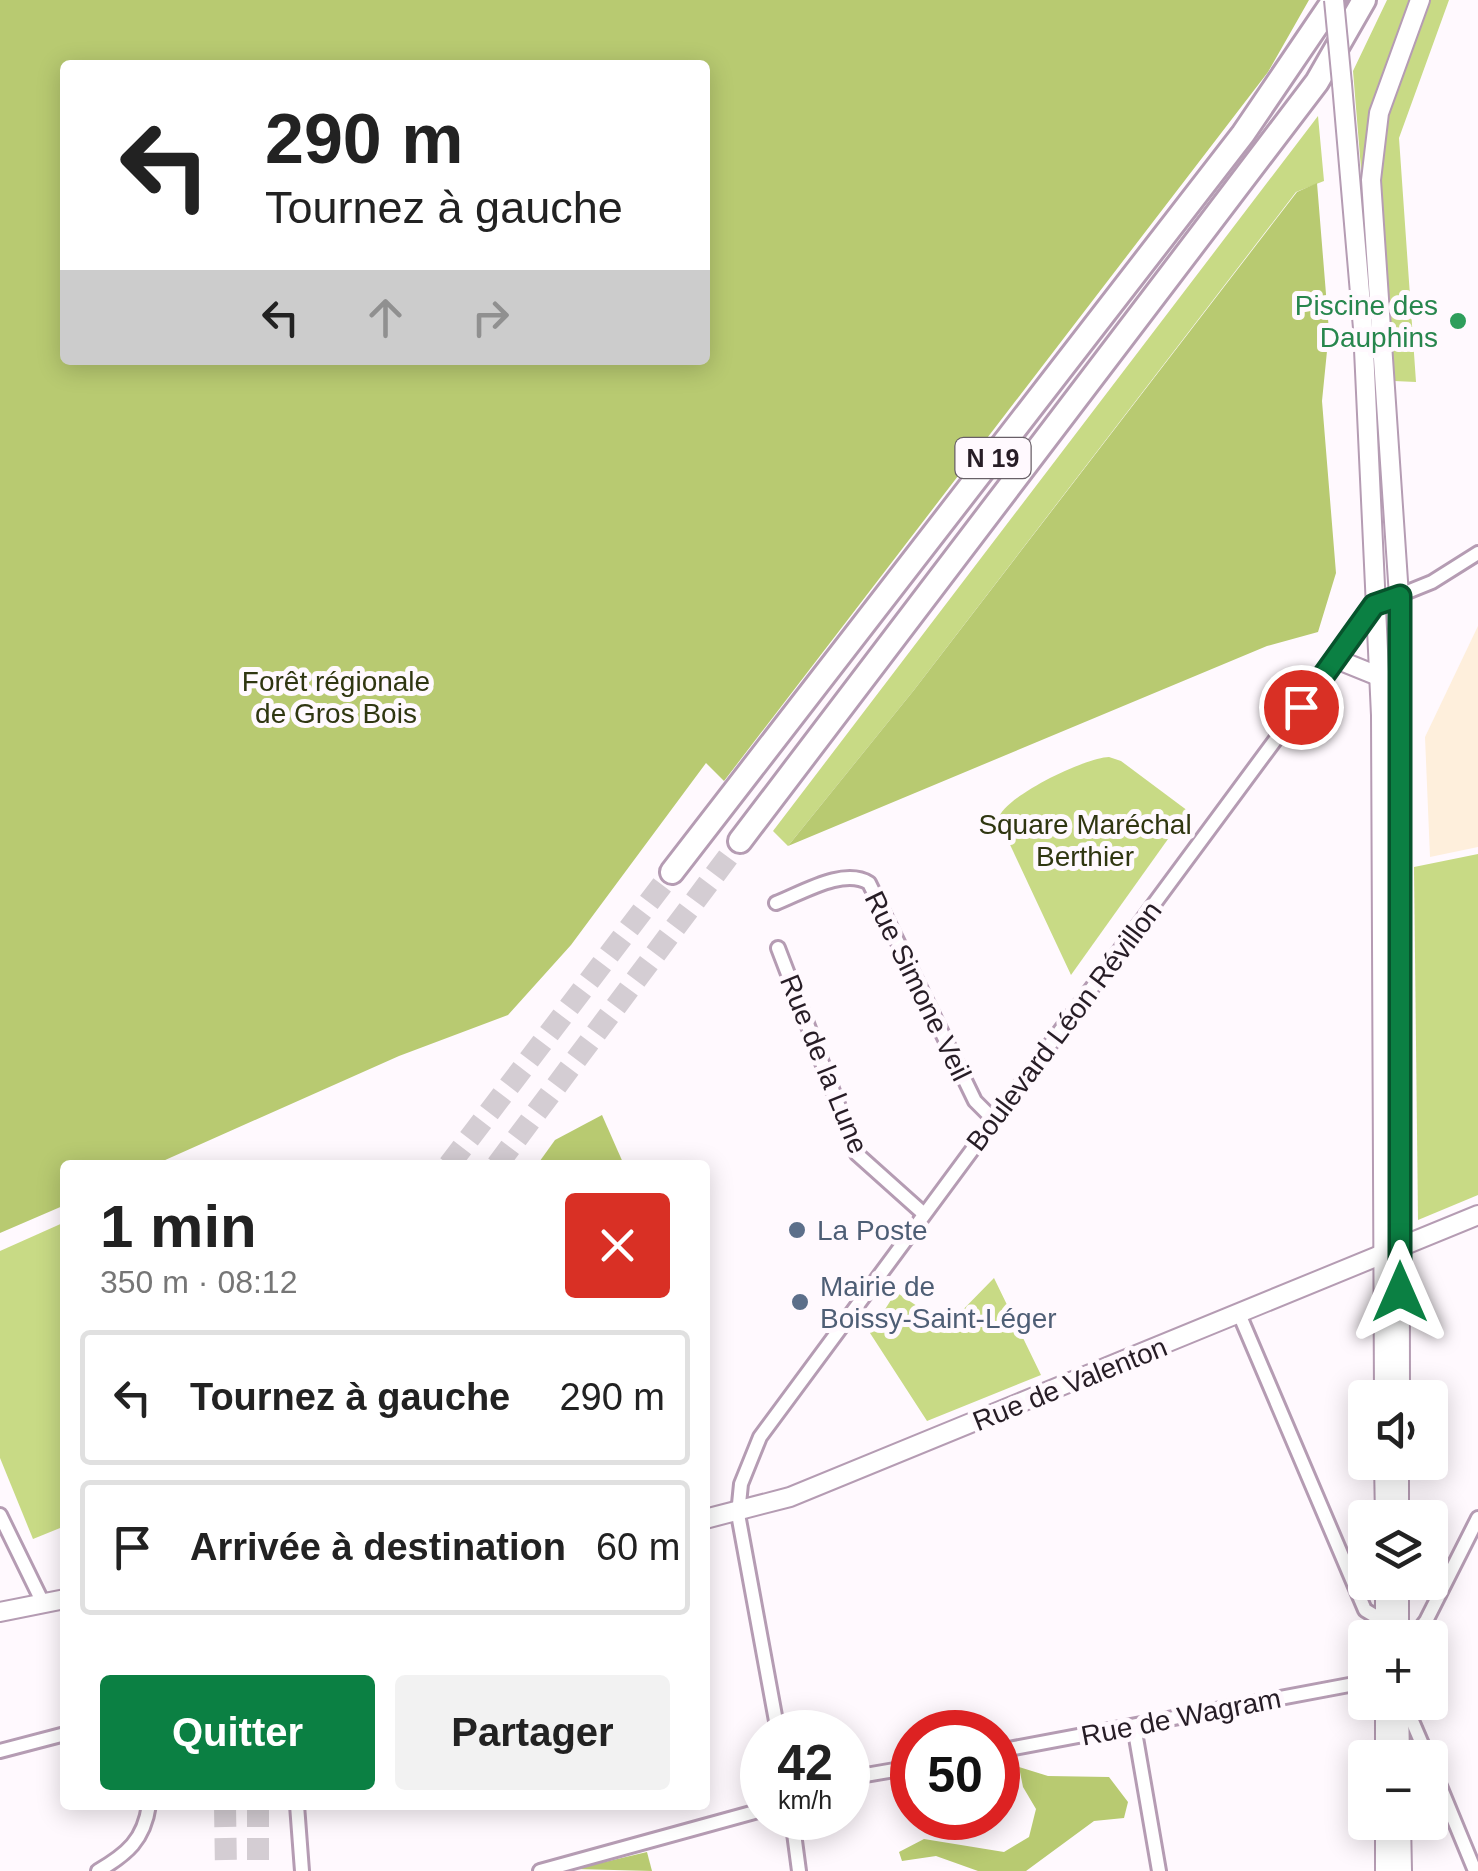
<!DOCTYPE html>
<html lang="fr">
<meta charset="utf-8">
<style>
body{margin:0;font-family:Arial,sans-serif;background:#f2f2f2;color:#222;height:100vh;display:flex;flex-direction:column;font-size:38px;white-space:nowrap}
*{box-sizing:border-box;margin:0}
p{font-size:32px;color:#767676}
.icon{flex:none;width:55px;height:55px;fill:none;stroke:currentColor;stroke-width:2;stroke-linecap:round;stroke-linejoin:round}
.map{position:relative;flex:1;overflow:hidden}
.sheet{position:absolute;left:60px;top:1160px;width:650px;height:650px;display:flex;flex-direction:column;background:#fff;border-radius:10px;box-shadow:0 5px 25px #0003}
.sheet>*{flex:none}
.hud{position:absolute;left:60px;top:60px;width:650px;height:305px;border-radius:10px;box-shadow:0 5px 25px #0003;background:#fff;color:#222;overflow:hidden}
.controls{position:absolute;left:1348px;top:1380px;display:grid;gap:20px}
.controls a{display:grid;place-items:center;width:100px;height:100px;border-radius:10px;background:#fff;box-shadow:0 5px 25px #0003;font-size:50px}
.speed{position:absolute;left:740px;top:1710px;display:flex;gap:20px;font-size:50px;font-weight:700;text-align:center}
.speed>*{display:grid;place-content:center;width:130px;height:130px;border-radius:50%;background:#fff;box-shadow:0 5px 25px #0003;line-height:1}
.speed small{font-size:25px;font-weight:400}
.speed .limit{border:15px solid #d22;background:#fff;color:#111}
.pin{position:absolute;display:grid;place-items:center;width:85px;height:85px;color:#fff;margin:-42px;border:5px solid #fff;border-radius:50%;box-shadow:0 2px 10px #0007}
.me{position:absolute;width:110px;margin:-55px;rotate:0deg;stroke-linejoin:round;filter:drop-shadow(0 0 8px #0008)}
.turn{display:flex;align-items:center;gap:35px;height:210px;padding:0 40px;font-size:45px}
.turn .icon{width:130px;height:130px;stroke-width:2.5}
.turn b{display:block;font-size:70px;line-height:85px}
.lanes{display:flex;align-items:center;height:95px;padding:0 40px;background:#0003;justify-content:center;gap:50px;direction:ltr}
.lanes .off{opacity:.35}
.round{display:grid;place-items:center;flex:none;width:105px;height:105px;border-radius:10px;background:#f2f2f2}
.headline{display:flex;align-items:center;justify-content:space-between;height:170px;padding:0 40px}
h1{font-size:60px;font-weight:700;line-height:75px}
.button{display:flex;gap:20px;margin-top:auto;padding:20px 40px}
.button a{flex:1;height:115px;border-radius:10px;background:#0b8043;color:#fff;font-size:40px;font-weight:700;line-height:115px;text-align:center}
.button a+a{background:#f2f2f2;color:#222}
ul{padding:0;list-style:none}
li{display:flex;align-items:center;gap:30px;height:135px;margin:0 20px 15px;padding:0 20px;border:5px solid #e0e0e0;border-radius:10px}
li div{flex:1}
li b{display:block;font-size:38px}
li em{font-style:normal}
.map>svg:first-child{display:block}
.education{fill:#feefdc}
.green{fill:#c8da85}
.forest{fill:#b8ca71;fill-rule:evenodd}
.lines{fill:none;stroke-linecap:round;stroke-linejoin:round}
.highway-tunnel{stroke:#d4cdd3;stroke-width:22;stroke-dasharray:22 11;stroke-linecap:butt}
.street-casing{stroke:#b59cb3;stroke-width:18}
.secondary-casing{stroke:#b59cb3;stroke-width:22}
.highway-casing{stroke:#b59cb3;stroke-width:28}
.street{stroke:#fff;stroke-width:12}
.secondary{stroke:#fff;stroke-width:18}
.highway{stroke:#fff;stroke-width:22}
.secondary-bridge-casing{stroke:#b59cb3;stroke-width:22;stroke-linecap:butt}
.secondary-bridge{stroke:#fff;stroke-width:18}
.route-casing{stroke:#07532c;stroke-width:25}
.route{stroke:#0b8043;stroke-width:18}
.leisure-dot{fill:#2e9e5b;stroke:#fff9fe;stroke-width:4}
.service-dot{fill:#5c6f8a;stroke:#fff9fe;stroke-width:4}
.labels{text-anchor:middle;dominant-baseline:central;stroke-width:10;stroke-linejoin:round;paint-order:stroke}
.shield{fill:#fff9fe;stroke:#685f67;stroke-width:2.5}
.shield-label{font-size:25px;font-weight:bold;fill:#271d26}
.leisure-label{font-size:28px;fill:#27864d;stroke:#fff9fe;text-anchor:end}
.park-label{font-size:28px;fill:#2f3610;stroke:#fff9fe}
.street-label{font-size:28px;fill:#271d26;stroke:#fff9fe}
.service-label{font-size:28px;fill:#4e5e75;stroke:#fff9fe;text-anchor:start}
</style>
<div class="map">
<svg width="1478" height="1871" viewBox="0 0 1478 1871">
<rect width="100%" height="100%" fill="#fff9fe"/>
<!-- education -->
<path class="education" d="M1478 626V847L1430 857 1425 737Z"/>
<!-- green -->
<g class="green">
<path d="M1387 0H1410L1369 123 1362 181 1353 71Z"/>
<path d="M1430 0H1449L1399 138 1416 382 1394 381C1386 299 1367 210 1382 129 1391 84 1413 42 1430 0Z"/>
<path d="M1318 116 1324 181 1296 192 914 690 788 846 773 831Z"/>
<path d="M1109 757 1121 761 1188 811 1071 975 998 819C1005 796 1084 758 1109 757Z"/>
<path d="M1478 854V1195L1418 1220 1414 867Z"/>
<path d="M65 1222V1526L33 1539 0 1458V1251Z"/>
<path d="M994 1278 1041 1375 927 1421 870 1333 896 1292 947 1326Z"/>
</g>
<!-- forest -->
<g class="forest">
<path d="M0 0H1309L1268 72 724 781 706 763 571 945 508 1015 399 1056 154 1165H65V1205L0 1233ZM65 65H705V360H65Z"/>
<path d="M1317 183 1329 331 1322 401 1336 573 1318 632 1267 646 788 846 914 690 1297 192Z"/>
<path d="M602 1115 624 1165H537L555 1140Z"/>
<path d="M1019 1767 1048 1776 1109 1777 1128 1802 1124 1818 1094 1821 1026 1871H978L936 1856 902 1861 899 1852 924 1839 1004 1852 1029 1837 1036 1809 1023 1787Z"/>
<path d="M647 1852 652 1871 575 1869Z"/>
</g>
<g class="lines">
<!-- highway-tunnel -->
<g class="highway-tunnel">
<path d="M449 1165 672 872"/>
<path d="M497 1165 740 841"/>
<path d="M225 1805 226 1871"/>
<path d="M258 1805V1871"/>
</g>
<!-- street casing -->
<g class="street-casing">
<g id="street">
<path d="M776 903C802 893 844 867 869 883L975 1101 994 1120"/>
<path d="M778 948 857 1154 924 1214"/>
<path d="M1240 1316 1365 1610 1385 1622"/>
<path d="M0 1515 42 1601"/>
<path d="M1413 1638 1426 1621 1478 1518"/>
<path d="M1399 1705 1410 1716 1428 1758"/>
<path d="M1134 1726 1159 1871"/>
<path d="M778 1732 738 1514 741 1484 760 1437 1375 605 1432 582 1478 553"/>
<path d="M0 1751 65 1734"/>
<path d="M998 1751 1365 1682"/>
<path d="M1430 1762 1475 1871"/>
<path d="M848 1778 912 1767"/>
<path d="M297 1805 302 1871"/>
<path d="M792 1818 799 1871"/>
<path d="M98 1871C127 1854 144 1840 149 1805"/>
<path d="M540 1871 762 1810"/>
</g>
</g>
<!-- secondary casing -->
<g class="secondary-casing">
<g id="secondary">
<path d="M1342 84 1363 328 1381 715 1384 1398"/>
<path d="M1336 659 1378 676"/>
<path d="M1400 1398 1399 596 1371 180 1379 113 1420 0"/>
<path d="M1384 1462 1385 1518"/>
<path d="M1399 1518V1462"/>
<path d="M705 1519 790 1497 1478 1215"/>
<path d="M1399 1582V1638"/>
<path d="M0 1612 65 1599"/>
<path d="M1385 1638V1582"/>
<path d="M1399 1702 1400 1758"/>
<path d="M1385 1758V1702"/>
<path d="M1401 1822 1402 1871"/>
<path d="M1385 1871V1822"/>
</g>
</g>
<!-- highway casing -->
<g class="highway-casing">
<g id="highway">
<path d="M740 841 1317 82 1364 0"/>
<path d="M672 872 1243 134 1334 0"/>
</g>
</g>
<!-- street -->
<use href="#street" class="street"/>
<!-- secondary -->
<use href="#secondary" class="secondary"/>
<!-- highway -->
<use href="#highway" class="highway"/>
<!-- secondary-bridge casing -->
<g class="secondary-bridge-casing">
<path id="secondary-bridge" d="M1334 0 1342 84"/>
</g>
<!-- secondary-bridge -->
<use href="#secondary-bridge" class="secondary-bridge"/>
</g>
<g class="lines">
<!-- route casing -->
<g class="route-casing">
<path id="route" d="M1301 707 1374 605 1400 596V1292"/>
</g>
<!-- route -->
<use href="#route" class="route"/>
</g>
<!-- markers -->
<circle class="leisure-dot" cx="1458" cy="321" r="10"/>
<g class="service-dot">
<circle cx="797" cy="1230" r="10"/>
<circle cx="800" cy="1302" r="10"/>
</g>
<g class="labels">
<!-- shield labels -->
<rect class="shield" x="955.5" y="438" width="75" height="40" rx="8"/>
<g class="shield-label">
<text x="993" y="458">N 19</text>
</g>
<!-- leisure labels -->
<g class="leisure-label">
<text x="1438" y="305">Piscine des<tspan x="1438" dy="32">Dauphins</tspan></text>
</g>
<!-- park labels -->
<g class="park-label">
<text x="336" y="681">Forêt régionale<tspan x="336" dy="32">de Gros Bois</tspan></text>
<text x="1085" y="824">Square Maréchal<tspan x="1085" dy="32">Berthier</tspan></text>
</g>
<!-- street labels -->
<g class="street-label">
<text transform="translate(918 986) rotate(64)">Rue Simone Veil</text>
<text transform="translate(1064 1026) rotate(-53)">Boulevard Léon Révillon</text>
<text transform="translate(824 1064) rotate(68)">Rue de la Lune</text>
<text transform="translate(1070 1384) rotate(-22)">Rue de Valenton</text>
<text transform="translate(1181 1717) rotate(-11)">Rue de Wagram</text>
</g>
<!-- service labels -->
<g class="service-label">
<text x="817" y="1230">La Poste</text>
<text x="820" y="1286">Mairie de<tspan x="820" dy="32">Boissy-Saint-Léger</tspan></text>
</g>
</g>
</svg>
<div class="controls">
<a><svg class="icon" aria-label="sound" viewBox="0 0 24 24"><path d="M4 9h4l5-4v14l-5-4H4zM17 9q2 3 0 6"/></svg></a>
<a><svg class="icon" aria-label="layers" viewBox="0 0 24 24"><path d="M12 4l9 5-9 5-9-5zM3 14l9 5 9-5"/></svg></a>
<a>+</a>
<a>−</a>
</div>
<div class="speed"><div>42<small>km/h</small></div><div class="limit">50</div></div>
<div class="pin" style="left:1301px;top:707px;background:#d93025"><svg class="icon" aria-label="arrive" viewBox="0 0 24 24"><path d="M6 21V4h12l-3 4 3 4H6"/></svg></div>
<svg class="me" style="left:1400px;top:1292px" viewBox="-20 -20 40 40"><path d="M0-17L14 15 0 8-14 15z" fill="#0b8043" stroke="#fff" stroke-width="4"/></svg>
<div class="hud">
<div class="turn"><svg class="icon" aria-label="left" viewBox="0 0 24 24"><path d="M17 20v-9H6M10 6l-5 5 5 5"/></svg><div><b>290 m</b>Tournez à gauche</div></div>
<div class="lanes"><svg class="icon" aria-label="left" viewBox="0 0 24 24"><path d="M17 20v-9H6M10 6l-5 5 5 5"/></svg><svg class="icon off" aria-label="ahead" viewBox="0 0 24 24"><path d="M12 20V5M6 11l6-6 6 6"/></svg><svg class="icon off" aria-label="right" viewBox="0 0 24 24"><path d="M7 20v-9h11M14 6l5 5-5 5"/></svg></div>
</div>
<section class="sheet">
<div class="headline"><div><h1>1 min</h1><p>350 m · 08:12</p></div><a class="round" style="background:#d93025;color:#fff"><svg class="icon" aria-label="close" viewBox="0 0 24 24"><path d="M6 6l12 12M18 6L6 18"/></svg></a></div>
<ul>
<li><svg class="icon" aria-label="left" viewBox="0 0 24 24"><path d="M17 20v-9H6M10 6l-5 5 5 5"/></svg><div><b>Tournez à gauche</b></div><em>290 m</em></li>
<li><svg class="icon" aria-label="arrive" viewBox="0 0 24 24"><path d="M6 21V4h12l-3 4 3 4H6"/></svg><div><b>Arrivée à destination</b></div><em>60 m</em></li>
</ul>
<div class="button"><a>Quitter</a><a>Partager</a></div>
</section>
</div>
